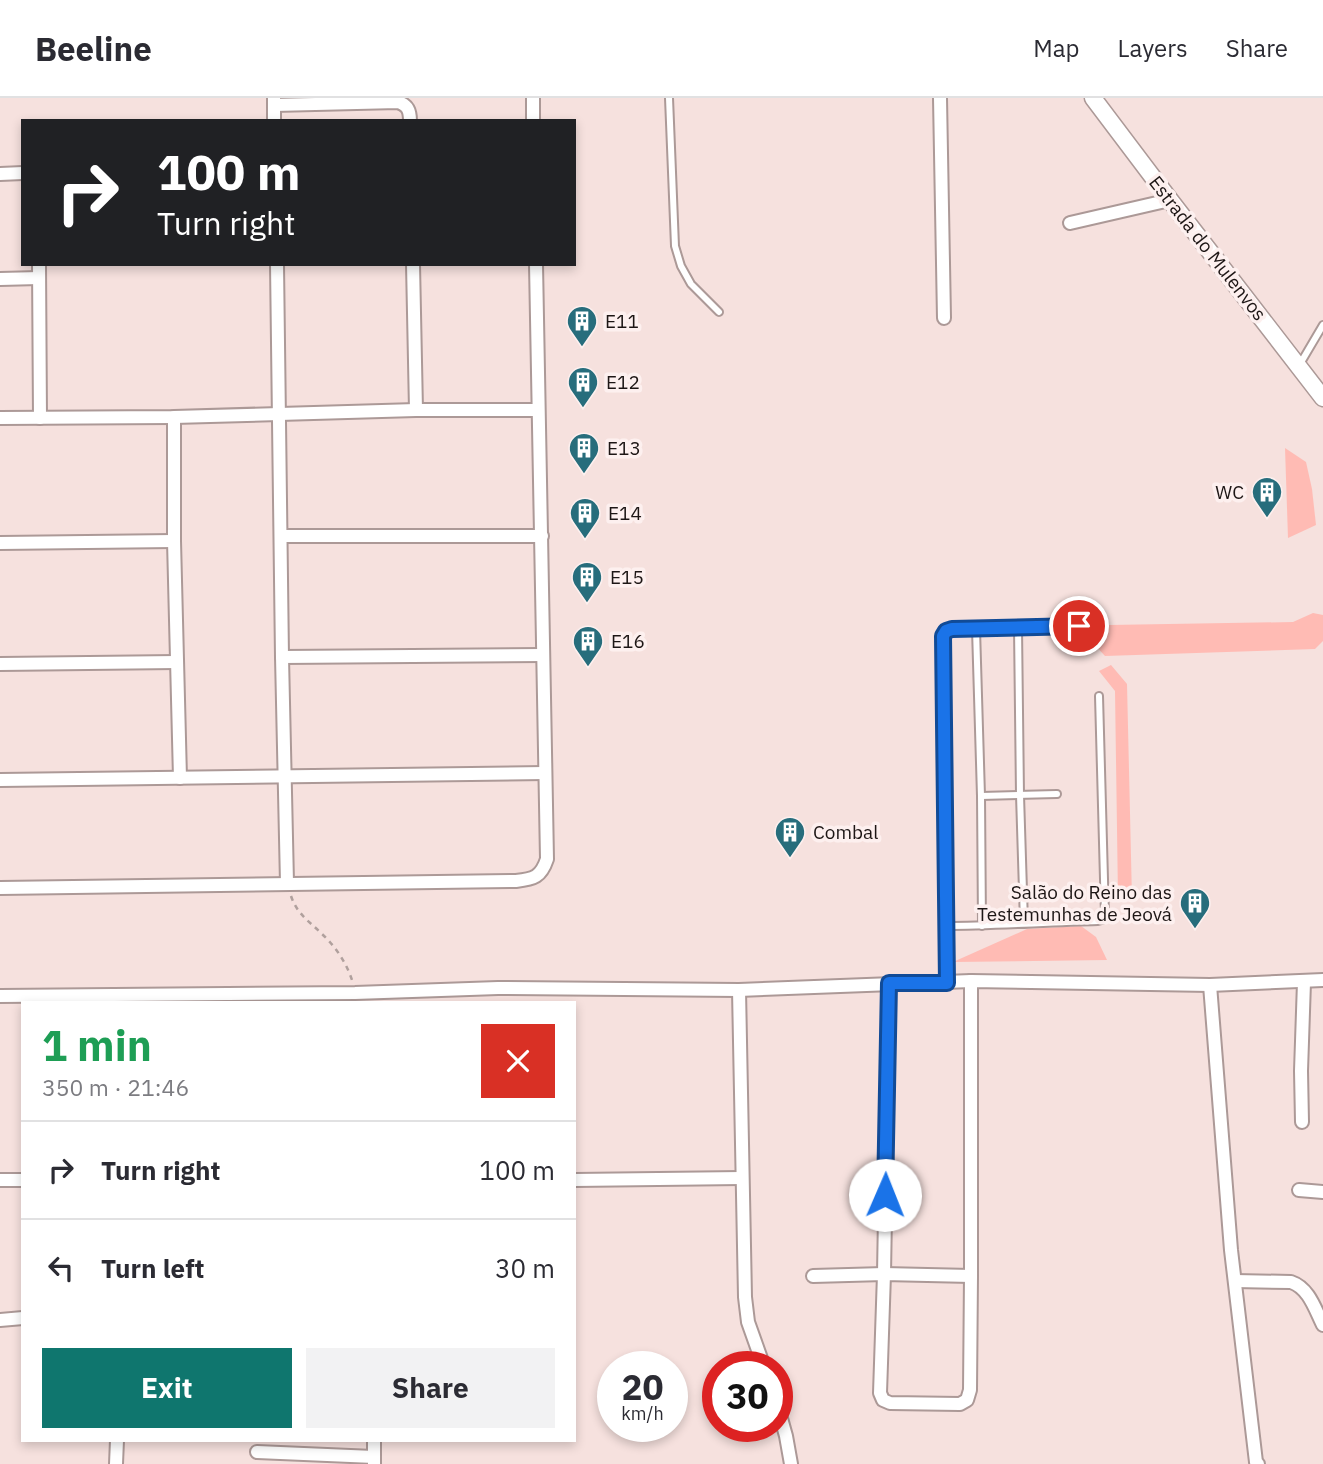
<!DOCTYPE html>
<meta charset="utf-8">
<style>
body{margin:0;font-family:"IBM Plex Sans",sans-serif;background:#f2f2f3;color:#2b2b33;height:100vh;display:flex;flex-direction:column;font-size:26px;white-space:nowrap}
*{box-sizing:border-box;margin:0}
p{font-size:23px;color:#7c7c81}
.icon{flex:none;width:38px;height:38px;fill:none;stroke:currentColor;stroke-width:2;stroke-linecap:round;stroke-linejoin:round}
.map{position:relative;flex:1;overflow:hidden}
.details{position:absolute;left:21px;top:903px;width:555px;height:441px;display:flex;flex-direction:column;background:#fff;border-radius:0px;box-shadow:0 4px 10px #0003}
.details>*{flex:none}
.hud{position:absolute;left:21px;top:21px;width:555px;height:147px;border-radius:0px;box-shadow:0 4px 10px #0003;background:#202124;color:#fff;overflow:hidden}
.speed{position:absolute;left:597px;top:1253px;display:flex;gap:14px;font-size:35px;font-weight:700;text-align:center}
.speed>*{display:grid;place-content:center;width:91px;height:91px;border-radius:50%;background:#fff;box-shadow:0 4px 10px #0003;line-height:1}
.speed small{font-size:18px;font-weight:400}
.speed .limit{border:10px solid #d22;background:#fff;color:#111}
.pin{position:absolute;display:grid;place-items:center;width:60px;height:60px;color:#fff;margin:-30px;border:4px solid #fff;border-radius:50%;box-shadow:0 2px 7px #0007}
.me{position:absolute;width:77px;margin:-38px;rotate:1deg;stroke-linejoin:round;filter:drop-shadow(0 0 5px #0008)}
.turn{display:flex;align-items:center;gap:24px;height:147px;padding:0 21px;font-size:32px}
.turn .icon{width:91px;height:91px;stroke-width:2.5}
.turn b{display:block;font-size:49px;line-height:60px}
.round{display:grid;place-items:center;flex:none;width:74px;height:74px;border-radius:0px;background:#f2f2f3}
.head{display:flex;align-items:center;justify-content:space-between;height:119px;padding:0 21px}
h1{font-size:42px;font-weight:800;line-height:52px;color:#1e9e55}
.cta{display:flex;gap:14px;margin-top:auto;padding:14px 21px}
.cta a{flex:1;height:80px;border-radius:0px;background:#0f766e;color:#fff;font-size:28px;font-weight:800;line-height:80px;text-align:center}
.cta a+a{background:#f2f2f3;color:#2b2b33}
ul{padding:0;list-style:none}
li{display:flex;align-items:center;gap:21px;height:98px;padding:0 21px;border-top:2px solid #e1e1e2}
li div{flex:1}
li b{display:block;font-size:26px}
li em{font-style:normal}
header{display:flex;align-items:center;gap:42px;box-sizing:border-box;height:98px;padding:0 35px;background:#fff;border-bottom:2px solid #e1e1e2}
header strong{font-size:33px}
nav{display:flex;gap:38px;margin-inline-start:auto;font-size:24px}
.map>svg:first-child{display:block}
.green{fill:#ffbbb4}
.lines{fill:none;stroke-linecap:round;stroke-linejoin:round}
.service-casing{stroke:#ac9997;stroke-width:10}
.minor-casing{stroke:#ac9997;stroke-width:16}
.tertiary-casing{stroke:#ac9997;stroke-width:19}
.path{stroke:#b0a09d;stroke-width:2.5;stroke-dasharray:5 5;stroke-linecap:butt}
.service{stroke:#fff;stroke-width:6}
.minor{stroke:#fff;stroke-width:12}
.tertiary{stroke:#fff;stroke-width:16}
.route-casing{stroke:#114b97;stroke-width:18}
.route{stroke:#1a73e8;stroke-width:12}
.labels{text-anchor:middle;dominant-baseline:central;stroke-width:7;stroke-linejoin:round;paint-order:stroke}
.street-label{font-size:19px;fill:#1d1615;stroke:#fdf0ef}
.poi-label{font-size:19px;fill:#1d1615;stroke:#fdf0ef;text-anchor:start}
</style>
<header>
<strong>Beeline</strong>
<nav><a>Map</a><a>Layers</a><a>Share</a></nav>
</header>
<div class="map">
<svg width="1323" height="1366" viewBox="0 0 1323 1366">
<rect width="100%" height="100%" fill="#f6e1de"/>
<!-- green -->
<g class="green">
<path d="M1285 350 1306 364 1312 391 1316 427 1288 440Z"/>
<path d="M1313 515 1323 517V543L1315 551 1105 558 1093 545 1109 527 1293 524Z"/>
<path d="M1111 567 1127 586 1132 801 1118 800 1115 593 1099 573Z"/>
<path d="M1081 828 1096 839 1107 862 953 864 1027 831Z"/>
</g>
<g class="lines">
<!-- service casing -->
<g class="service-casing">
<g id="service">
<path d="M669 0 675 148 681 168 691 186 719 214"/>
<path d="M1300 266 1323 227"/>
<path d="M1018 530 1020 697 1024 825"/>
<path d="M976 531 981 698 982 828"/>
<path d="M981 698 1057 696"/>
<path d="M945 828C996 828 1047 824 1098 823L1102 822 1105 818 1099 598"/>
<path d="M947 885 945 828 943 539 946 533 952 531 1079 528"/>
</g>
</g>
<!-- minor casing -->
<g class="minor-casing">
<g id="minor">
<path d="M274 0V23"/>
<path d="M533 0V23"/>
<path d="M940 0 944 220"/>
<path d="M274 7 398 4C408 7 410 13 410 23"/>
<path d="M0 76 23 75"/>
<path d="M1070 125 1170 102"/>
<path d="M39 166 40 320"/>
<path d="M277 166 282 559 287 785"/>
<path d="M413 166 416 312"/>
<path d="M0 181 39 180"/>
<path d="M174 319V443L180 680"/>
<path d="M0 320 174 319 416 312H538"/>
<path d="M281 438H542"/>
<path d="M0 445 174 443"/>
<path d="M282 559 543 557"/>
<path d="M0 566 177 564"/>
<path d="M0 682 545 675"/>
<path d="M0 790 516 783C534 781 541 779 547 761L536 166"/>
<path d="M889 885 884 1176 880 1295 883 1302 890 1305 960 1306 967 1302 970 1292 971 1178V883"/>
<path d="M1210 887 1231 1152 1256 1364 1258 1366"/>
<path d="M739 892 745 1199 748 1224 764 1269"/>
<path d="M0 898 355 895 498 890 739 892 971 883 1210 887 1323 882"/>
<path d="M1302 1024 1301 973 1304 884"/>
<path d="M0 1082H23"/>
<path d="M574 1082 742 1080"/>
<path d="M1299 1092 1323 1094"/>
<path d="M813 1178 884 1176 971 1178"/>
<path d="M1235 1183 1291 1184C1309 1190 1315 1211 1323 1227"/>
<path d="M0 1222 23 1220"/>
<path d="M777 1306 786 1338 791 1366"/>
<path d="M374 1342V1366"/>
<path d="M257 1354 374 1359"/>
<path d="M116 1366 117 1342"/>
</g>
</g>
<!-- tertiary casing -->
<g class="tertiary-casing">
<path id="tertiary" d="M1093 0 1170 102 1323 300"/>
</g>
<!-- path -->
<path class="path" d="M291 798C297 816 309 823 322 836 335 848 346 864 352 882"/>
<!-- service -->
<use href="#service" class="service"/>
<!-- minor -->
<use href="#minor" class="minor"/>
<!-- tertiary -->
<use href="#tertiary" class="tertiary"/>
</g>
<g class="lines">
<!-- route casing -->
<g class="route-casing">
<path id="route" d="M885 1097 889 885H947L943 538 946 533 952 531 1079 528"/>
</g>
<!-- route -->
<use href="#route" class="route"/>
</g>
<!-- icons -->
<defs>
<g id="building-pin" transform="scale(1.575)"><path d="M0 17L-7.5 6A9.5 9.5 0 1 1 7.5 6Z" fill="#276d7c" stroke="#fdf0ef"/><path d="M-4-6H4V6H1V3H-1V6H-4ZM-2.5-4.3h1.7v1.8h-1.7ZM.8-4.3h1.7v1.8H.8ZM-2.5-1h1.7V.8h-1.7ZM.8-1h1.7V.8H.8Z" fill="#fff"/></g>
</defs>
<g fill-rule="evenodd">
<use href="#building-pin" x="582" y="223"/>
<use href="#building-pin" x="583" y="284"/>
<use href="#building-pin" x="584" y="350"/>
<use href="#building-pin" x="1267" y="394"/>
<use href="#building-pin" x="585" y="415"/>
<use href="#building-pin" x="587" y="479"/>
<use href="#building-pin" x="588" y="543"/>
<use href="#building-pin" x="790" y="734"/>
<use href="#building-pin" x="1195" y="805"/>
</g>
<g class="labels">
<!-- street labels -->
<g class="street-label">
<text transform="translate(1208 150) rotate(52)">Estrada do Mulenvos</text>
</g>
<!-- poi labels -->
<g class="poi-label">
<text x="605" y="223">E11</text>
<text x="606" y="284">E12</text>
<text x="607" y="350">E13</text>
<text x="1244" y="394" text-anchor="end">WC</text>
<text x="608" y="415">E14</text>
<text x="610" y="479">E15</text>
<text x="611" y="543">E16</text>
<text x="813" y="734">Combal</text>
<text x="1172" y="794" text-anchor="end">Salão do Reino das<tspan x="1172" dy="22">Testemunhas de Jeová</tspan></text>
</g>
</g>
</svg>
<div class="speed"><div>20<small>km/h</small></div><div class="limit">30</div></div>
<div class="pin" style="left:1079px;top:528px;background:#d93025"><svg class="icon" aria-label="arrive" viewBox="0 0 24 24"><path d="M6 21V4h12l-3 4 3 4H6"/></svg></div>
<svg class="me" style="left:885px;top:1097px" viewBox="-20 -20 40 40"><circle r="19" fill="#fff"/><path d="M0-13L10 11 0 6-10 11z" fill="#1a73e8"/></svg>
<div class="hud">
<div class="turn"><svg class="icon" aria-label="right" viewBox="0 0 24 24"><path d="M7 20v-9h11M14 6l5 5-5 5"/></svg><div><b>100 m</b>Turn right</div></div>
</div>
<section class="details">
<div class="head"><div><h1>1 min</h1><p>350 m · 21:46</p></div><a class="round" style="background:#d93025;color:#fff"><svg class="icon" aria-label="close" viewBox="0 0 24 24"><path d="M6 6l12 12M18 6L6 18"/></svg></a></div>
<ul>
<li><svg class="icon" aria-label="right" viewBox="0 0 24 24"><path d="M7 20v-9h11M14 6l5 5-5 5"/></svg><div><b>Turn right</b></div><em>100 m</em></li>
<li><svg class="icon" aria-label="left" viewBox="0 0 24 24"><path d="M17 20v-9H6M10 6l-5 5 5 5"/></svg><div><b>Turn left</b></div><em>30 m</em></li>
</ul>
<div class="cta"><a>Exit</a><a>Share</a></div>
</section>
</div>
